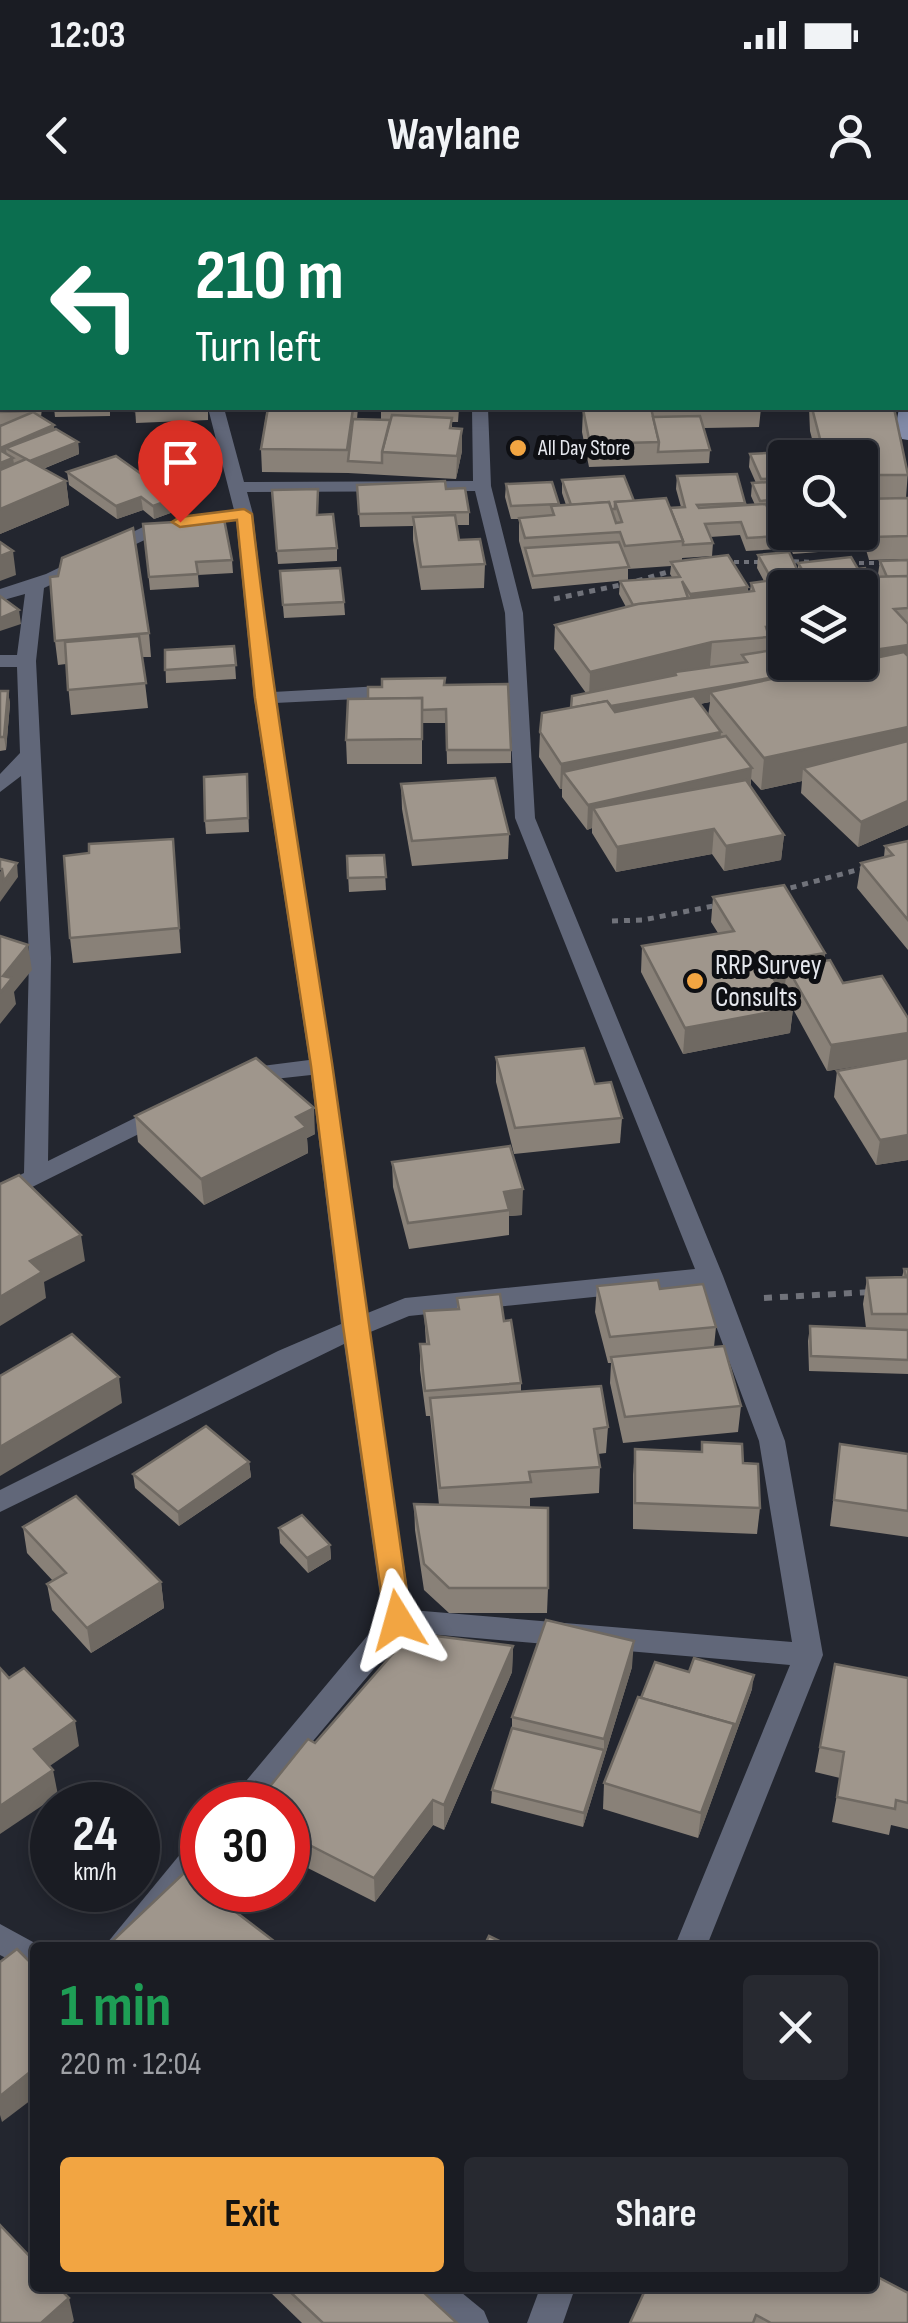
<!DOCTYPE html>
<meta charset="utf-8">
<style>
body{margin:0;font-family:"Sofia Sans Condensed",sans-serif;background:#272930;color:#f1f3f6;height:100vh;display:flex;flex-direction:column;font-size:38px;white-space:nowrap}
*{box-sizing:border-box;margin:0}
p{font-size:32px;color:#9fa1a6}
.icon{flex:none;width:55px;height:55px;fill:none;stroke:currentColor;stroke-width:2;stroke-linecap:round;stroke-linejoin:round}
.map{position:relative;flex:1;overflow:hidden}
.details{position:absolute;left:30px;top:1742px;width:848px;height:350px;display:flex;flex-direction:column;background:#1a1c23;border-radius:10px;box-shadow:0 5px 15px #0003,0 0 0 2px #383a41}
.details>*{flex:none}
.top-card{position:absolute;left:0px;top:0px;width:910px;height:210px;box-shadow:0 5px 15px #0003,0 0 0 2px #383a41;background:#0b6e4f;color:#fff;overflow:hidden}
.buttons{position:absolute;left:768px;top:240px;display:grid;gap:20px}
.buttons a{display:grid;place-items:center;width:110px;height:110px;border-radius:10px;background:#1a1c23;box-shadow:0 5px 15px #0003,0 0 0 2px #383a41;font-size:50px}
.speed{position:absolute;left:30px;top:1582px;display:flex;gap:20px;font-size:50px;font-weight:700;text-align:center}
.speed>*{display:grid;place-content:center;width:130px;height:130px;border-radius:50%;background:#1a1c23;box-shadow:0 5px 15px #0003,0 0 0 2px #383a41;line-height:1}
.speed small{font-size:25px;font-weight:400}
.speed .limit{border:15px solid #d22;background:#fff;color:#111}
.pin{position:absolute;display:grid;place-items:center;width:85px;height:85px;color:#fff;margin:-102px -42px;border-radius:50% 50% 50% 0;rotate:-45deg;box-shadow:0 0 10px #0007}
.pin .icon{rotate:45deg}
.me{position:absolute;width:110px;margin:-55px;rotate:352deg;stroke-linejoin:round;filter:drop-shadow(0 0 8px #0008)}
.turn{display:flex;align-items:center;gap:35px;height:210px;padding:0 30px;font-size:45px}
.turn .icon{width:130px;height:130px;stroke-width:2.5}
.turn b{display:block;font-size:70px;line-height:85px}
.round{display:grid;place-items:center;flex:none;width:105px;height:105px;border-radius:10px;background:#272930}
.headline{display:flex;align-items:center;justify-content:space-between;height:170px;padding:0 30px}
h1{font-size:60px;font-weight:700;line-height:75px;color:#1e9e55}
.primary-button{display:flex;gap:20px;margin-top:auto;padding:20px 30px}
.primary-button a{flex:1;height:115px;border-radius:10px;background:#f2a542;color:#111;font-size:40px;font-weight:700;line-height:115px;text-align:center}
.primary-button a+a{background:#272930;color:#f1f3f6}
.status{display:flex;justify-content:space-between;align-items:center;height:70px;padding:0 50px;background:#1a1c23;direction:ltr}
.status svg{height:28px;fill:currentColor}
header{display:flex;justify-content:space-between;align-items:center;height:130px;padding:0 30px;background:#1a1c23;font-size:45px;font-weight:700}
.map>svg:first-child{display:block}
.lines{fill:none;stroke-linecap:round;stroke-linejoin:round}
.path-far2{stroke:#70727a;stroke-width:4;stroke-dasharray:5 5;stroke-linecap:butt}
.path-far1{stroke:#70727a;stroke-width:5;stroke-dasharray:6 6;stroke-linecap:butt}
.path{stroke:#70727a;stroke-width:6;stroke-dasharray:8 8;stroke-linecap:butt}
.street{fill:#616779;fill-rule:evenodd}
.secondary{fill:#828ba8;fill-rule:evenodd}
.wall{fill:#898178;fill-rule:evenodd}
.shaded-wall{fill:#6f6962}
.building{fill:#9f968c;stroke:#6f6962;stroke-width:2.5}
.route{fill:#f2a542;stroke:#9d6b2b;stroke-width:2.5}
.poi-dot{fill:#f2a542;stroke:#0e0f13;stroke-width:4}
.labels{text-anchor:middle;dominant-baseline:central;stroke-width:10;stroke-linejoin:round;paint-order:stroke}
.far-poi-label{font-size:22px;fill:#e5e7ed;stroke:#0e0f13;text-anchor:start}
.poi-label{font-size:28px;fill:#e5e7ed;stroke:#0e0f13;text-anchor:start}
</style>
<div class="status"><b>12:03</b><svg viewBox="0 0 49 12"><path d="M0 12V9h3v3zM5 12V6h3v6zM10 12V3h3v9zM15 12V0h3v12zM26 1h20v11H26zM47 4h2v5h-2z"/></svg></div>
<header><svg class="icon" aria-label="back" viewBox="0 0 24 24"><path d="M15 5l-7 7 7 7"/></svg>Waylane<svg class="icon" aria-label="person" viewBox="0 0 24 24"><circle cx="12" cy="8" r="4"/><path d="M4 21q1-7 8-7t8 7"/></svg></header>
<div class="map">
<svg width="908" height="2123" viewBox="0 0 908 2123">
<rect width="100%" height="100%" fill="#23262f"/>
<g class="lines">
<!-- path-far2 -->
<g class="path-far2">
<path d="M784 361 817 362"/>
<path d="M724 362H762"/>
<path d="M849 363H887"/>
</g>
<!-- path-far1 -->
<g class="path-far1">
<path d="M637 381 678 369"/>
<path d="M554 399 625 384"/>
<path d="M779 691 868 667"/>
<path d="M612 721 643 720 718 705"/>
</g>
<!-- path -->
<path class="path" d="M764 1098 871 1092"/>
<!-- street -->
<g class="street">
<path d="M81 0H96L97 2H83Z"/>
<path d="M356 0H372L373 2H358Z"/>
<path d="M2 84V94L0 95V85Z"/>
<path d="M208 208H224L244 282 473 281 472 208H488L491 286 523 413 535 618 723 1076 785 1241 823 1455 706 1748H674L790 1465 405 1432 259 1605H226L383 1417 344 1144 0 1312V1290L278 1151 341 1124 311 875 237 883 225 876 237 869 309 860 254 498 236 320 155 335 44 388 36 461 51 758 48 961 157 907H173L177 912 173 917 0 1003V985L24 973 29 758 21 576 0 592V574L20 553 17 467H0V455H17L25 394 0 401V389L46 374 143 327 234 310ZM475 291 505 413 515 618 695 1069 405 1098 365 1114 333 866 275 503 399 497 409 491 399 485 273 492 253 314 247 292ZM701 1086 759 1241 792 1442 411 1410 368 1133 409 1116Z"/>
<path d="M202 1637V1672L139 1748H103L191 1641Z"/>
<path d="M0 1724 44 1748H35V1773L0 1755Z"/>
<path d="M412 2088H456L484 2111 489 2123H444L418 2100Z"/>
<path d="M540 2088H575L563 2123H527Z"/>
</g>
<!-- secondary -->
<path class="secondary" d="M908 203V240L902 239 896 225 899 208H908Z"/>
</g>
<!-- wall -->
<g class="wall">
<path d="M114 0H193L194 2H116Z"/>
<path d="M385 0H733L732 2H388Z"/>
<path d="M748 0H908V50V2H741Z"/>
<path d="M0 97 2 208H42L41 217 54 229 78 242 79 254 43 269 66 281 69 305 0 334 4 224 0 225Z"/>
<path d="M54 208H110V216L55 217Z"/>
<path d="M135 208H208V220L136 223Z"/>
<path d="M267 208H358L357 219 381 220V208H459L458 222H452V228L462 229V251L456 279 348 273 262 272 261 249Z"/>
<path d="M514 208H569L515 211Z"/>
<path d="M641 208H761L759 227 704 228 710 250 709 263 589 267 582 232 583 209Z"/>
<path d="M809 208H882L908 271 906 298H860V258H817L810 231Z"/>
<path d="M750 254 785 258V332H830L832 338 831 351 793 354 778 320V312L770 313 779 336 778 349 746 351 740 335 710 337 713 343 712 356 682 358V360L748 387V392L750 391 751 383 764 381 757 368 758 355 798 372V363L858 369 869 377H880L878 374 880 361 908 360V625L858 647 801 593 802 581 761 590 751 579V587L784 635 781 660 724 671 712 654 616 672 592 633V628L587 630 562 597V589H560L539 557 540 532 571 508 586 493 554 449 555 425 626 407 619 394 620 381 672 377 670 374 671 366 628 369V380L532 389 519 341V319H511L505 297 506 284 559 304V306L566 305 562 293V280L634 301 670 308 681 307 676 289 677 276 745 303V305H755L751 296 752 283H756L749 267ZM785 388H860V462H785ZM710 502 708 516 700 504Z"/>
<path d="M116 256 176 311 154 319 143 310 117 319 69 285 67 272Z"/>
<path d="M357 285 446 289 469 312V325H457L459 340 485 364 484 388 421 390 413 340V326L360 327Z"/>
<path d="M272 290 318 315 337 348V361L278 364Z"/>
<path d="M908 298V359L869 360 860 329 861 299Z"/>
<path d="M143 324 232 360 233 373 198 375 199 387 150 390Z"/>
<path d="M280 371 344 402 345 415 284 418Z"/>
<path d="M149 433 151 457H142L148 508 71 515 66 464 58 465 55 441Z"/>
<path d="M234 446 236 479 166 483 165 450Z"/>
<path d="M444 485 511 550V563L447 564 446 523H422V564H347L346 540 368 499Z"/>
<path d="M0 491H8L10 504 6 550 0 551Z"/>
<path d="M247 574 249 632 206 634 205 621Z"/>
<path d="M401 584 509 634 508 659 412 666 402 609Z"/>
<path d="M173 639 181 753 73 763 70 738 89 653Z"/>
<path d="M908 641V750L857 688 861 663 884 657 885 646Z"/>
<path d="M384 655 386 690 349 692 347 656Z"/>
<path d="M713 697 825 753 824 761 908 858 827 871 793 809 790 833 683 854 641 772 642 746 718 733 711 722ZM785 785 784 793 789 803 778 786Z"/>
<path d="M496 857 595 884 622 918 620 943 514 954 496 882Z"/>
<path d="M908 858V960L876 965 834 897 837 871Z"/>
<path d="M135 916 315 934 307 938 308 953 204 1005 138 942Z"/>
<path d="M392 962 522 1015 509 1016V1035L409 1049 393 987Z"/>
<path d="M904 1069H908V1174L809 1171 808 1141 810 1126 866 1128 863 1104 867 1078 902 1077Z"/>
<path d="M597 1086 660 1089 716 1127 714 1147 741 1206 738 1232 623 1243 610 1183 611 1163H608L595 1112Z"/>
<path d="M457 1098 504 1121 521 1183V1191L608 1227 606 1253 598 1254 600 1267 599 1293 530 1298V1307L548 1388 547 1413H449L424 1390 415 1330 414 1304 439 1305 430 1216H426L420 1170V1144H426L424 1111 457 1109Z"/>
<path d="M840 1244 908 1254V1337L830 1326Z"/>
<path d="M635 1249 743 1263 760 1308 757 1334 633 1329V1275Z"/>
<path d="M249 1262 251 1277 179 1326 135 1288 133 1274Z"/>
<path d="M23 1327 161 1382 164 1408 91 1453 52 1410 47 1384 53 1381 27 1353Z"/>
<path d="M279 1328 330 1345 331 1359 308 1373 280 1343Z"/>
<path d="M513 1446 512 1472 444 1630 433 1625 375 1702 288 1658V1605L315 1543Z"/>
<path d="M835 1464 908 1478V1629L891 1625 889 1635 832 1622 840 1578 815 1572Z"/>
<path d="M632 1467 583 1627 491 1603 492 1590 512 1528V1517Z"/>
<path d="M752 1489 698 1638 603 1609 604 1583 641 1498Z"/>
<path d="M268 2088H419L457 2123H302L269 2091Z"/>
<path d="M908 2093V2123H630Z"/>
</g>
<!-- shaded-wall -->
<g class="shaded-wall">
<path d="M128 0H193L194 2H128Z"/>
<rect x="396" y="0" width="22" height="2"/>
<path d="M587 0H605L604 2H570Z"/>
<path d="M685 0H733L732 2H671Z"/>
<rect x="819" y="0" width="54" height="2"/>
<path d="M880 0H908V10V2H880Z"/>
<path d="M54 225 55 237 6 248 7 259 0 261V248Z"/>
<path d="M462 229V251L456 279 457 256Z"/>
<path d="M78 242 79 254 30 274 28 262Z"/>
<path d="M13 258 15 270 0 277V263Z"/>
<path d="M66 281 69 305 0 334V309Z"/>
<path d="M141 297 143 310 117 319 116 306Z"/>
<path d="M175 298 176 311 154 319 153 306Z"/>
<path d="M13 351 16 375 0 381V356Z"/>
<path d="M748 387 747 400 689 407 690 394Z"/>
<path d="M19 410 21 424 0 431V418Z"/>
<path d="M712 442 710 466 589 496 590 472Z"/>
<path d="M908 445V469L710 492V502L571 527V513L837 466 838 462H860V452Z"/>
<path d="M8 491 10 504 6 550 4 537Z"/>
<path d="M908 527V558L803 568 802 581 761 590 764 558Z"/>
<path d="M721 532 719 557 563 572 562 589H560L561 564Z"/>
<path d="M752 568 750 592 593 608 592 628 587 630 588 605Z"/>
<path d="M908 601V625L858 647 861 622Z"/>
<path d="M714 629 712 654 616 672 617 647Z"/>
<path d="M784 635 781 660 724 671 726 646Z"/>
<path d="M17 663 18 677 0 702V672L2 669Z"/>
<path d="M28 745 32 770 14 792 16 804 0 824V793L3 776Z"/>
<path d="M825 753 822 778 787 767 785 785 760 789 763 763Z"/>
<path d="M793 808 790 833 683 854 685 828Z"/>
<path d="M908 833V858L827 871 831 845Z"/>
<path d="M314 908 315 934 307 938 308 953 204 1005 201 979 296 917Z"/>
<path d="M908 935V960L876 965 880 940Z"/>
<path d="M523 989 522 1015 509 1016V1010L504 992Z"/>
<path d="M81 1035 85 1061 44 1082 46 1098 0 1126V1097L30 1061Z"/>
<path d="M119 1177 122 1203 0 1276V1247Z"/>
<path d="M249 1262 251 1277 179 1326 178 1312Z"/>
<path d="M330 1345 331 1359 308 1373 307 1358Z"/>
<path d="M161 1382 164 1408 91 1453 87 1428Z"/>
<path d="M634 1441 632 1467 583 1627 584 1613 604 1550V1539Z"/>
<path d="M513 1446 512 1472 444 1630V1605Z"/>
<path d="M754 1475 752 1489 698 1638 701 1613Z"/>
<path d="M75 1521 79 1546 38 1574 34 1549Z"/>
<path d="M53 1570 58 1595 0 1634V1606Z"/>
<path d="M433 1600V1625L375 1702 374 1678Z"/>
<path d="M35 1868V1897L2 1922 0 1915V1896Z"/>
<path d="M69 2098 74 2121 72 2123H41Z"/>
</g>
<!-- building -->
<g class="building">
<path d="M228 0 230 2H208L224 0Z"/>
<path d="M429 0H587L570 2H432Z"/>
<path d="M605 0H685L671 2H639L636 1 626 2H604Z"/>
<path d="M748 0H807L811 2 741 1Z"/>
<path d="M0 8H2V46L0 45Z"/>
<path d="M0 97 2 98V120L0 121Z"/>
<path d="M2 127V150L0 151V128Z"/>
<path d="M0 162H2V208H31V211L0 212Z"/>
<path d="M135 208H207L135 211Z"/>
<path d="M268 208 353 209 347 250 261 249Z"/>
<rect x="381" y="208" width="78" height="1"/>
<path d="M651 208 659 242 590 244 583 209Z"/>
<path d="M812 208H894L908 275H860V258H825Z"/>
<path d="M33 212 54 225 0 248V226Z"/>
<path d="M392 215 452 218 450 228 462 229 457 256 382 252Z"/>
<path d="M700 216 710 250 658 252 659 242 653 217Z"/>
<path d="M353 219 390 220 382 252V263L348 261Z"/>
<path d="M56 229 78 242 30 261 6 248Z"/>
<path d="M0 250 13 258 0 263Z"/>
<path d="M807 251 810 258H785V278L761 279 750 254Z"/>
<path d="M116 256 175 298 153 306 141 297 116 306 67 272Z"/>
<path d="M26 259 66 281 0 309V270Z"/>
<path d="M737 274 745 303 697 305 699 308 766 304 779 336 747 338 741 322 705 324 713 343 683 345V341L670 308 685 307 677 276Z"/>
<path d="M624 276 634 301 615 302V309H611L609 302 571 305 562 280Z"/>
<path d="M445 281 446 289 465 288 469 312 359 314 357 285Z"/>
<path d="M785 281V299L760 301 752 283Z"/>
<path d="M552 282 559 304 511 306 506 284Z"/>
<path d="M318 289 317 315 333 314 337 348 277 351 272 290Z"/>
<path d="M666 298 683 341 625 346 620 332 525 338 519 318 554 315 551 306 609 302 616 323 622 322 615 302Z"/>
<path d="M908 298V336L872 337 861 299Z"/>
<path d="M779 307H785V321Z"/>
<path d="M455 315 459 340 480 339 485 364 421 367 413 317Z"/>
<path d="M224 319 232 360 196 362 198 374 149 377 143 324Z"/>
<path d="M133 328 149 433 55 441 50 377 58 376 62 358Z"/>
<path d="M790 332H830L832 338 794 341Z"/>
<path d="M0 342 13 351 0 356Z"/>
<path d="M619 342 629 367 533 376 525 348Z"/>
<path d="M789 352 800 376 772 380 758 355Z"/>
<path d="M728 355 748 387 690 394 682 381 688 398 633 405 620 381 680 377 671 362Z"/>
<path d="M851 357 858 369 806 376 798 363Z"/>
<path d="M908 360V376L887 377 880 361Z"/>
<path d="M340 368 344 402 283 405 280 371Z"/>
<path d="M865 368 869 377 908 376V408L894 409 908 424V445L860 452V388H814L809 380 812 388H785V426L766 427 769 437 712 442 590 472 555 425 638 404 754 391 751 383Z"/>
<path d="M0 396 19 410 0 418Z"/>
<path d="M139 436 146 483 68 490 65 442Z"/>
<path d="M234 446 236 465 165 470V450Z"/>
<path d="M785 448V462H834L837 466 611 506 607 501 571 508 572 496 676 475 675 472 747 462 742 455Z"/>
<path d="M904 452 908 456V527L764 558 710 492 853 462H860V461Z"/>
<path d="M445 478 444 485 508 484 511 550H447L446 509 422 510V498L368 499V487H382V479Z"/>
<path d="M0 491H8L4 537H0Z"/>
<path d="M694 496 721 532 561 564 540 532 542 513 607 501 615 512Z"/>
<path d="M422 498V539L346 540 348 499Z"/>
<path d="M726 536 752 568 588 605 563 572Z"/>
<path d="M908 541V601L861 622 803 568Z"/>
<path d="M247 574 248 618 205 621 204 577Z"/>
<path d="M495 578 509 634 412 641 401 584Z"/>
<path d="M746 580 784 635 726 646 714 629 617 647 593 608Z"/>
<path d="M173 639 179 728 70 738 64 656 89 653V644Z"/>
<path d="M908 641V720L861 663 893 655 885 646Z"/>
<path d="M384 655 386 677 348 678 347 656Z"/>
<path d="M0 659 17 663 4 681 2 669H0Z"/>
<path d="M784 685 825 753 763 763 793 808 685 828 642 746 734 731 713 697Z"/>
<path d="M0 736 28 745 3 776 12 778 0 793Z"/>
<path d="M830 760 843 783 882 776 908 818V833L831 845 787 767Z"/>
<path d="M584 848 595 884 611 882 622 918 515 928 496 857Z"/>
<path d="M256 858 314 908 296 917 306 927 201 979 135 916Z"/>
<path d="M908 858V935L880 940 837 871Z"/>
<path d="M510 946 523 989 504 992 509 1010 408 1023 392 962Z"/>
<path d="M19 975 81 1035 30 1061 42 1072 0 1097V984Z"/>
<path d="M904 1069H908V1114H872L867 1078 906 1077Z"/>
<path d="M658 1080 660 1089 703 1084 716 1127 610 1137 597 1086Z"/>
<path d="M500 1094 504 1121 511 1120 521 1183 425 1191 420 1144H429L424 1111 459 1109 457 1098Z"/>
<path d="M810 1126 908 1130V1160L811 1156Z"/>
<path d="M72 1134 119 1177 0 1247V1176Z"/>
<path d="M724 1146 741 1206 625 1217 611 1157Z"/>
<path d="M601 1186 608 1227 594 1229 600 1267 529 1272 531 1282 440 1288 430 1198Z"/>
<path d="M206 1226 249 1262 178 1312 133 1274Z"/>
<path d="M702 1242 742 1244 743 1263 758 1264 760 1308 635 1303V1249L702 1252Z"/>
<path d="M840 1244 908 1254V1311L834 1300Z"/>
<path d="M76 1296 161 1382 87 1428 47 1384 66 1373 23 1327Z"/>
<path d="M414 1304 548 1308V1388H449L424 1364Z"/>
<path d="M302 1315 330 1345 307 1358 279 1328Z"/>
<path d="M546 1420 634 1441 604 1539 512 1517Z"/>
<path d="M428 1435 513 1446 444 1605 433 1600 374 1678 288 1634V1605H255L308 1539 315 1543 397 1449Z"/>
<path d="M694 1458 754 1475 732 1536 734 1524 641 1498 655 1462 689 1472Z"/>
<path d="M835 1464 908 1478V1603L896 1600 895 1609 837 1597 844 1552 820 1547Z"/>
<path d="M0 1468 9 1478 24 1468 75 1521 34 1549 53 1570 0 1606Z"/>
<path d="M638 1497 734 1524 701 1613 604 1583Z"/>
<path d="M512 1528 604 1550 584 1613 492 1590Z"/>
<path d="M184 1673 202 1687V1690H207L283 1748H105Z"/>
<path d="M489 1736 514 1748H483Z"/>
<path d="M17 1749 35 1767V1868L0 1896V1762Z"/>
<path d="M0 2025 35 2062V2088H59L69 2098 41 2123H0Z"/>
<path d="M872 2074 908 2093V2123H771L756 2115 753 2123H630L646 2088H872Z"/>
<path d="M286 2088H419L457 2123H323Z"/>
</g>
<!-- route -->
<path class="route" d="M244 309 252 314C273 498 304 680 332 863 360 1049 383 1235 411 1420L407 1427 398 1430 389 1427 385 1420 343 1126 311 866 255 498 237 320 180 327 172 322 180 317Z"/>
<!-- markers -->
<g class="poi-dot">
<circle cx="518" cy="248" r="10"/>
<circle cx="695" cy="781" r="10"/>
</g>
<g class="labels">
<!-- far-poi labels -->
<g class="far-poi-label">
<text x="538" y="248">All Day Store</text>
</g>
<!-- poi labels -->
<g class="poi-label">
<text x="715" y="765">RRP Survey<tspan x="715" dy="32">Consults</tspan></text>
</g>
</g>
</svg>
<div class="buttons">
<a><svg class="icon" aria-label="search" viewBox="0 0 24 24"><circle cx="10" cy="10" r="6"/><path d="M15 15l6 6"/></svg></a>
<a><svg class="icon" aria-label="layers" viewBox="0 0 24 24"><path d="M12 4l9 5-9 5-9-5zM3 14l9 5 9-5"/></svg></a>
</div>
<div class="speed"><div>24<small>km/h</small></div><div class="limit">30</div></div>
<div class="pin" style="left:180px;top:322px;background:#d93025"><svg class="icon" aria-label="arrive" viewBox="0 0 24 24"><path d="M6 21V4h12l-3 4 3 4H6"/></svg></div>
<svg class="me" style="left:398px;top:1420px" viewBox="-20 -20 40 40"><path d="M0-17L14 15 0 8-14 15z" fill="#f2a542" stroke="#fff" stroke-width="4"/></svg>
<div class="top-card">
<div class="turn"><svg class="icon" aria-label="left" viewBox="0 0 24 24"><path d="M17 20v-9H6M10 6l-5 5 5 5"/></svg><div><b>210 m</b>Turn left</div></div>
</div>
<section class="details">
<div class="headline"><div><h1>1 min</h1><p>220 m · 12:04</p></div><a class="round"><svg class="icon" aria-label="close" viewBox="0 0 24 24"><path d="M6 6l12 12M18 6L6 18"/></svg></a></div>
<div class="primary-button"><a>Exit</a><a>Share</a></div>
</section>
</div>
